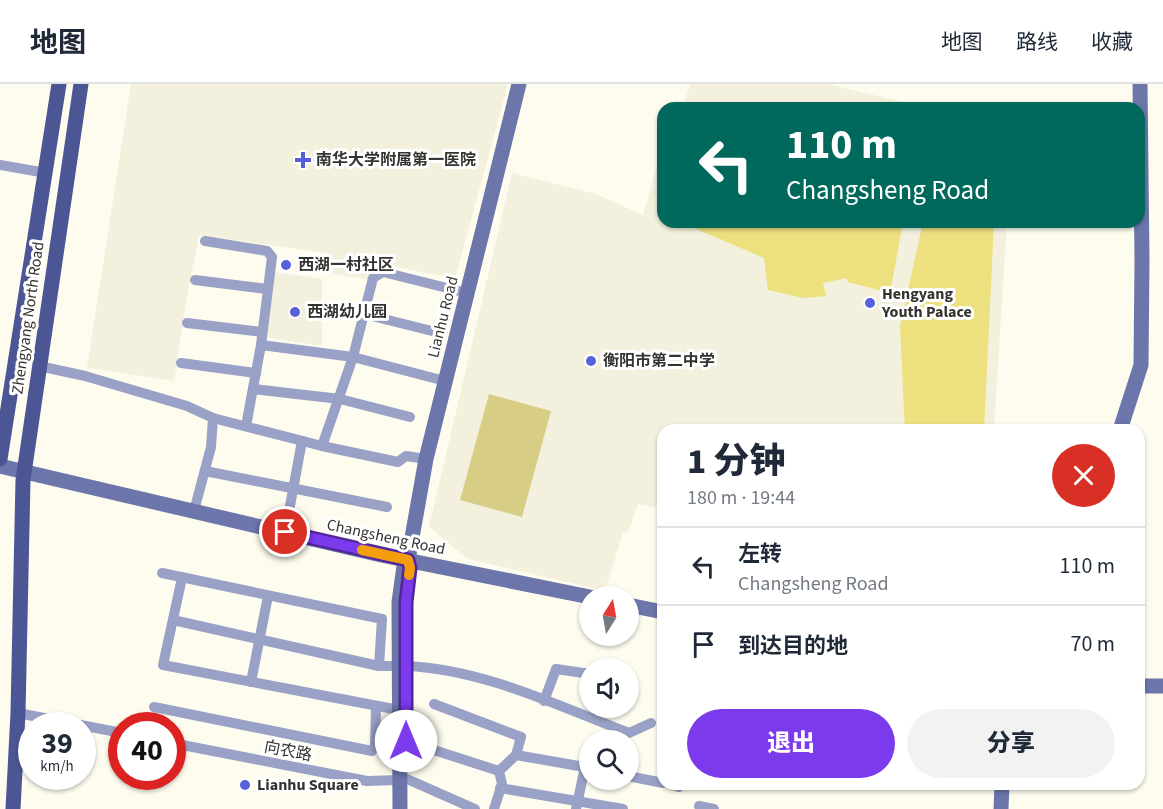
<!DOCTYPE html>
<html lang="zh">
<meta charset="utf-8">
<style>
body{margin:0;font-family:"Source Sans 3","Noto Sans SC",sans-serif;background:#f2f2f3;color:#1f2937;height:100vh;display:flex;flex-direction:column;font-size:22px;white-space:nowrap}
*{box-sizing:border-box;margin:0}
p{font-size:20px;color:#747a83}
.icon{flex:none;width:33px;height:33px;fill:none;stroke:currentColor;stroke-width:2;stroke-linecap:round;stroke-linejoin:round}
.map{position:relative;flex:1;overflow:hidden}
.drawer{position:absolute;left:657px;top:340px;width:488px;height:366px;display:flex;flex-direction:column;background:#fff;border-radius:18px;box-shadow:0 2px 4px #0004}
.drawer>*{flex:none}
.top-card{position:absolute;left:657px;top:18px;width:488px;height:126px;border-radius:18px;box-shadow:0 2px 4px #0004;background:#00695c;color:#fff;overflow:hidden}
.needle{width:39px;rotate:11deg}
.fabs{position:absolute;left:579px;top:502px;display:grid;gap:12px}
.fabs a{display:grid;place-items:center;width:60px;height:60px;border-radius:50%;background:#fff;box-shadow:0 2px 4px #0004;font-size:30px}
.speed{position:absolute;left:18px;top:628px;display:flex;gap:12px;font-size:30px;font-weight:700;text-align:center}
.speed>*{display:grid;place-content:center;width:78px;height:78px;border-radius:50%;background:#fff;box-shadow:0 2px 4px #0004;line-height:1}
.speed small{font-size:15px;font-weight:400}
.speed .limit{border:9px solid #d22;background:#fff;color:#111}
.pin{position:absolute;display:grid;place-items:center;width:51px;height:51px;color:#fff;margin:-26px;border:3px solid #fff;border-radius:50%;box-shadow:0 2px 6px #0007}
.me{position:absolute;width:66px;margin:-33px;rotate:0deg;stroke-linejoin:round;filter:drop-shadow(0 0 4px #0008)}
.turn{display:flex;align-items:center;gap:21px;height:126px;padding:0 30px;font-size:27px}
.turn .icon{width:78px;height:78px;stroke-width:2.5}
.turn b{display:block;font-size:42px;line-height:51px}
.round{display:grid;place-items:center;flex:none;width:63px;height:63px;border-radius:32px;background:#f2f2f3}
.headline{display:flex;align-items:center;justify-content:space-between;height:102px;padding:0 30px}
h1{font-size:36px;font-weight:800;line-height:45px}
.primary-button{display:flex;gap:12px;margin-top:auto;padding:12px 30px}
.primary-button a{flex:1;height:69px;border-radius:36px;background:#7c3aed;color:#fff;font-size:24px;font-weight:800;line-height:69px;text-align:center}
.primary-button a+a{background:#f2f2f3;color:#1f2937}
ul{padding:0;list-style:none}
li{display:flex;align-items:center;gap:18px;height:78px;padding:0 30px;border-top:2px solid #e0e1e3}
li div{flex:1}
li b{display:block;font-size:22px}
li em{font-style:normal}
header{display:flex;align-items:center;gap:36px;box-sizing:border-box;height:84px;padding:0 30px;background:#fff;border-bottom:2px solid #e0e1e3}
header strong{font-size:28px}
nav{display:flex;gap:33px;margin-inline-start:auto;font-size:21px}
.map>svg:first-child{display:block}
.built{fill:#f3f1dd}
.green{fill:#d7cd85}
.water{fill:#ede07f}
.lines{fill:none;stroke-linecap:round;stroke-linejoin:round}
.street{stroke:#9aa1c6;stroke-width:10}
.secondary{stroke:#6c76aa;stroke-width:15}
.primary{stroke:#4d5695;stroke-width:15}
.route-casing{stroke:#51269a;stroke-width:15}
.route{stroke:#7c3aed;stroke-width:10}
.slow{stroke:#f59e0b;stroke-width:10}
.poi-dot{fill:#5861d9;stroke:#fff;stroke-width:2}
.labels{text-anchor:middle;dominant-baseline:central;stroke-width:6;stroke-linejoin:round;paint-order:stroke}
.poi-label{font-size:16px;font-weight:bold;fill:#34332f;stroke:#fff;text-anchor:start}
.street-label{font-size:16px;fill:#34332f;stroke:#fff}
</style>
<header>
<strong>地图</strong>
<nav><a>地图</a><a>路线</a><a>收藏</a></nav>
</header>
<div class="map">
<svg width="1163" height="725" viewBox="0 0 1163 725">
<rect width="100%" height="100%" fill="#fdfcef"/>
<!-- built -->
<g class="built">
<path d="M131 0H508L455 195 381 180 376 183 370 196 333 190 332 170 199 151 187 212 174 297 87 284Z"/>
<path d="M690 0H827L929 24H683Z"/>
<path d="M663 72V138H1007L994 346H663V425L638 420 629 446 623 449 605 507 468 475 429 443 512 89 596 110 643 131 657 82Z"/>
<path d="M273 188 322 195V262L264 253Z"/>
</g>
<!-- green -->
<path class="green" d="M489 310 551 327 522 433 460 416Z"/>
<!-- water -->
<g class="water">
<path d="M686 138H903L890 209 848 198 846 194 823 199 826 212 803 214 768 206 764 174 694 144Z"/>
<path d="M923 138H994L984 346H905L900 242Z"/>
</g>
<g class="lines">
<!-- street -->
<g class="street">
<path d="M0 81 46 89"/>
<path d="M205 157 267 167 272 173 261 261 246 342"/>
<path d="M195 196 267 205"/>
<path d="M364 230 432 247"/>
<path d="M187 239 262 248"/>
<path d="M261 261 353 273 445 297"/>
<path d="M181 279 256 289"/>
<path d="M39 282 85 292 187 322 213 334 322 362 398 378 406 372 426 375"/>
<path d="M253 305 340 315 410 333"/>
<path d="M322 362 353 273 373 194 383 188 467 209"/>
<path d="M205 387 387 423"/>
<path d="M194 427 211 363 213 334"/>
<path d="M285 449 302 357"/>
<path d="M162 489 382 535 379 582"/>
<path d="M182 494 163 581 399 626"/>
<path d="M173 536 379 582H399"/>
<path d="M406 582C483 585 558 622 629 649L651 639"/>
<path d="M251 598 268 512"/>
<path d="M544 617 556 585 590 590"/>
<path d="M434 620 521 653 516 671 499 687 502 700 494 725"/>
<path d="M154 623 372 667 375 663 376 622"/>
<path d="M18 629 122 649"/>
<path d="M406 657 499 687"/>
<path d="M172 659 367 697 399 696"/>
<path d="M516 671 590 684"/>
<path d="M628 692 663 699"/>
<path d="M407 695 475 725"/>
<path d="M670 700 679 703"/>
<path d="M500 704 623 725"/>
<path d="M699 722 714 725"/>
<path d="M576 725 585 683"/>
</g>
<!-- secondary -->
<g class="secondary">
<path d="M1120 346 1141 281 1142 176 1140 0"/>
<path d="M0 382 381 471 590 513"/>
<path d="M628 521 663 528"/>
<path d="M1138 602H1163"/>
<path d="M400 725 399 518 404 482 408 476 426 375 519 0"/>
<path d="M1001 725 1002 700"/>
</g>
<!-- primary -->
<g class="primary">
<path d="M0 375 59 0"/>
<path d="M13 725 18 629 23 396 81 0"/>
</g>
</g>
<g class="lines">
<!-- route casing -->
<g class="route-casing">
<path id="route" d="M285 448 408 476 410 484 406 518V657"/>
</g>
<!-- route -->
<use href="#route" class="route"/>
<!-- slow -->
<path class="slow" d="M362 466 408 476 410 484 409 491"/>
</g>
<!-- markers -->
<g class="poi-dot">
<path d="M300 67h6v6h6v6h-6v6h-6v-6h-6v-6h6z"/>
<circle cx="286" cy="181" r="6"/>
<circle cx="870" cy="219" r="6"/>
<circle cx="295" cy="228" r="6"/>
<circle cx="591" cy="277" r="6"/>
<circle cx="245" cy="701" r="6"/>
</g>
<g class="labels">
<!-- poi labels -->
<g class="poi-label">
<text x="316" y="76">南华大学附属第一医院</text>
<text x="298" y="181">西湖一村社区</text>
<text x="882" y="210">Hengyang<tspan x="882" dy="18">Youth Palace</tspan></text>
<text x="307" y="228">西湖幼儿园</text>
<text x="603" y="277">衡阳市第二中学</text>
<text x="257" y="701">Lianhu Square</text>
</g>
<!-- street labels -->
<g class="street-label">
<text transform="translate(443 233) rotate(-76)">Lianhu Road</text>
<text transform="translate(28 234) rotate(-82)">Zhengyang North Road</text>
<text transform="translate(386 453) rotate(12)">Changsheng Road</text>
<text transform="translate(288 667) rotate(11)">向农路</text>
</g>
</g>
</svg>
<div class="fabs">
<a><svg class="needle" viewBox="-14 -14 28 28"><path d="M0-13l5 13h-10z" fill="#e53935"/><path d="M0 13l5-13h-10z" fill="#747a83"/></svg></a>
<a><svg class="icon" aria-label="sound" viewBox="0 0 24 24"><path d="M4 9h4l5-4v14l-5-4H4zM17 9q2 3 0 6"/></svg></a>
<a><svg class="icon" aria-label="search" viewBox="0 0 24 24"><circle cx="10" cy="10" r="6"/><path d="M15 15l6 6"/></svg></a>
</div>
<div class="speed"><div>39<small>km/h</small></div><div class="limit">40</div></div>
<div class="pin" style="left:285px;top:448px;background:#d93025"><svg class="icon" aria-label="arrive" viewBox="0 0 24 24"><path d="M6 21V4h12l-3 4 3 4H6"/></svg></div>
<svg class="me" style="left:406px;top:657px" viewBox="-20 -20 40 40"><circle r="19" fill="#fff"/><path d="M0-13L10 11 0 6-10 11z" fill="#7c3aed"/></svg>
<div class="top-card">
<div class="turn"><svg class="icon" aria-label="left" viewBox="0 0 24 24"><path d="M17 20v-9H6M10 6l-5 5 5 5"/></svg><div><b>110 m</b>Changsheng Road</div></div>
</div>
<section class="drawer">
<div class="headline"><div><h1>1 分钟</h1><p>180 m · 19:44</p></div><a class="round" style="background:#d93025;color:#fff"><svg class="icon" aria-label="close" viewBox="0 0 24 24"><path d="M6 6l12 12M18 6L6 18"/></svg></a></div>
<ul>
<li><svg class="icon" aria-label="left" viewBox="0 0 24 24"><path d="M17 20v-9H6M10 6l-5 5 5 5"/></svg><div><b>左转</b><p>Changsheng Road</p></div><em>110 m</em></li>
<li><svg class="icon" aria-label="arrive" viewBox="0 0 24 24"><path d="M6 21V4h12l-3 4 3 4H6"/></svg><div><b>到达目的地</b></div><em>70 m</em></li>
</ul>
<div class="primary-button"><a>退出</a><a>分享</a></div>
</section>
</div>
